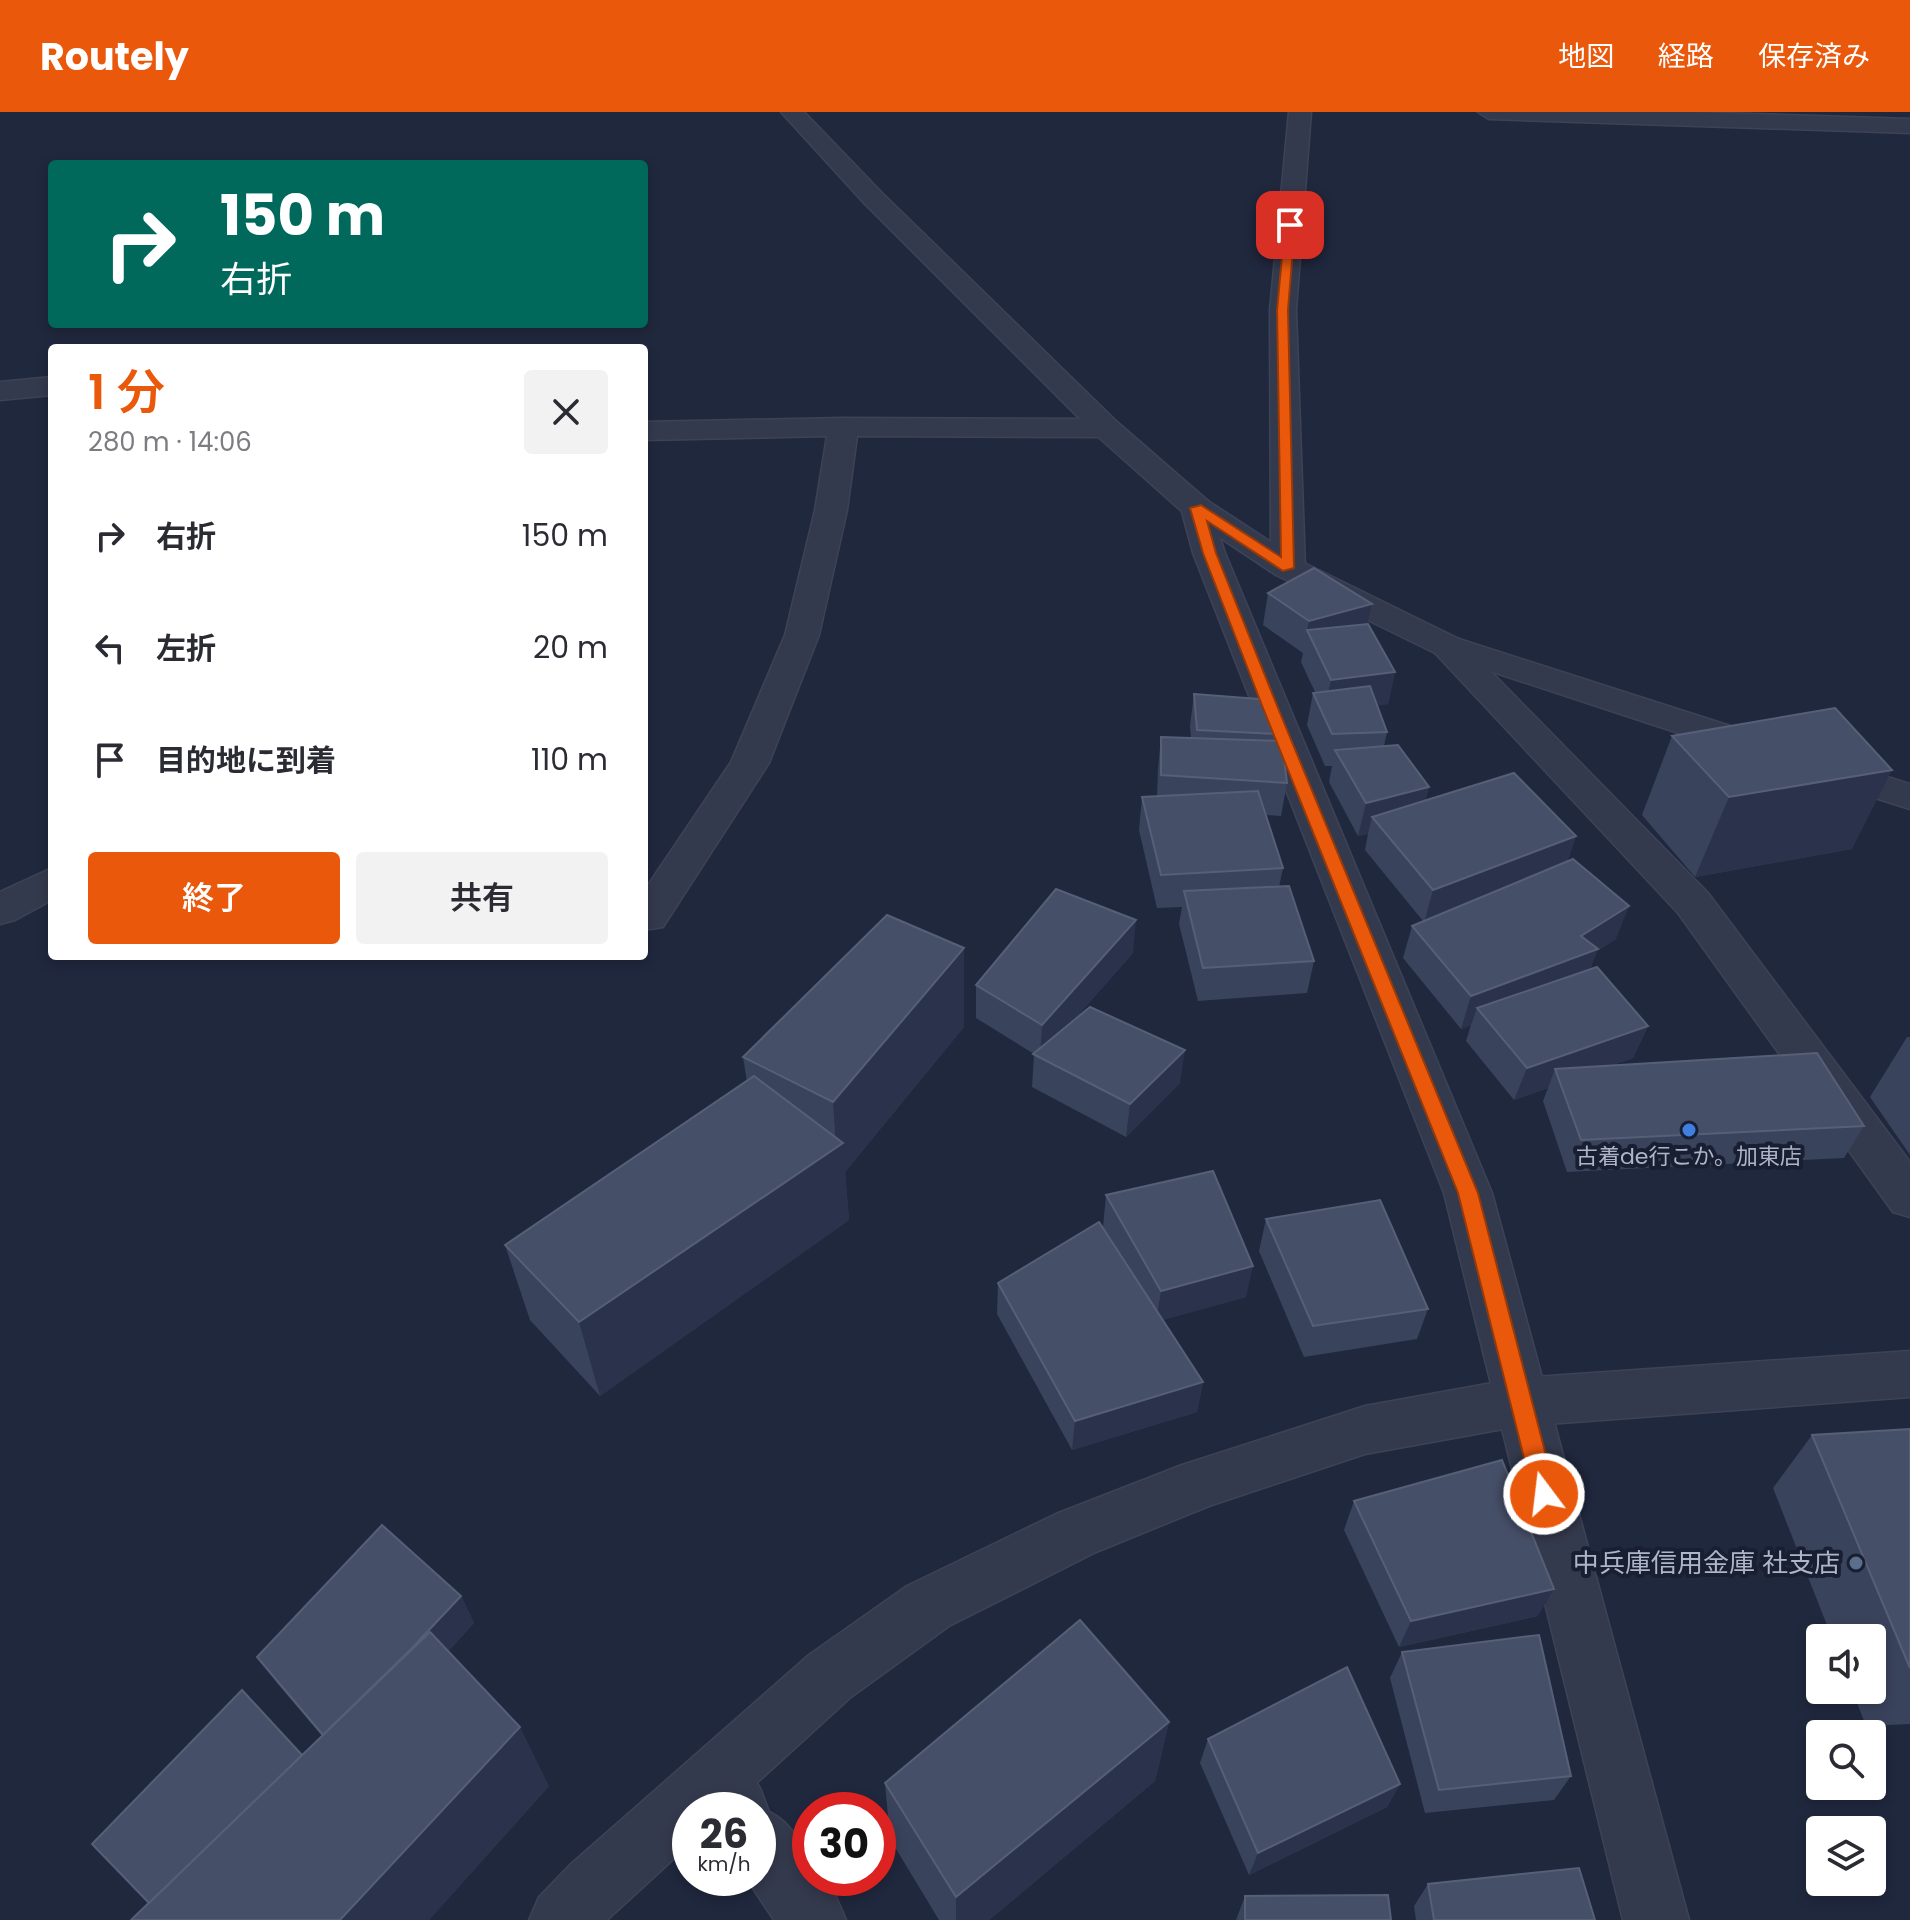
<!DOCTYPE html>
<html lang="ja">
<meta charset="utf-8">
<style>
body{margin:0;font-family:Poppins,"Noto Sans JP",sans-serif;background:#f2f2f3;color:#2b2b33;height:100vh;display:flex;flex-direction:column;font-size:30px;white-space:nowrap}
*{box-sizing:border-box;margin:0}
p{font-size:26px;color:#7c7c81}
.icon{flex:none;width:44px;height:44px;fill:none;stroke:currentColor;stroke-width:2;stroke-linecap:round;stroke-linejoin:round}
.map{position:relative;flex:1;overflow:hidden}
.sheet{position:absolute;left:48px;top:232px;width:600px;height:616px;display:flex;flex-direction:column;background:#fff;border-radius:8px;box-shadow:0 4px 12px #0003}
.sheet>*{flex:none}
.top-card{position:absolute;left:48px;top:48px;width:600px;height:168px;border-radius:8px;box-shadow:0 4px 12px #0003;background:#00695c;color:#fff;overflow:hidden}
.tools{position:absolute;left:1806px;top:1512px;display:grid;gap:16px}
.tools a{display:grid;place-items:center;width:80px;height:80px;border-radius:8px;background:#fff;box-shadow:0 4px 12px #0003;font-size:40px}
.speed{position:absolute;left:672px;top:1680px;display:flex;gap:16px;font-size:40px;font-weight:700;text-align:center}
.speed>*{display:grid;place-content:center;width:104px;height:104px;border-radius:50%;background:#fff;box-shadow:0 4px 12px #0003;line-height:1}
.speed small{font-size:20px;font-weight:400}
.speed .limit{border:12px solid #d22;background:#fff;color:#111}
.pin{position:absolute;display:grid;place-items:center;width:68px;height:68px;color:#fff;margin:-34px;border-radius:16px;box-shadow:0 4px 12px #0006}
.me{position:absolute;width:88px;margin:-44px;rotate:345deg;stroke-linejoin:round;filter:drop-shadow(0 0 6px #0008)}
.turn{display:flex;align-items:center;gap:28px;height:168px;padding:0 40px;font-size:36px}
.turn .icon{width:104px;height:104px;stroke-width:2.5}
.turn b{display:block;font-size:56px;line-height:68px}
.round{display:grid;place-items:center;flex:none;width:84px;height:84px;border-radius:8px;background:#f2f2f3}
.overview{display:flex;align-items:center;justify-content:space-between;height:136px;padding:0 40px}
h1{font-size:48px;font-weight:600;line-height:60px;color:#ea580c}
.action{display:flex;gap:16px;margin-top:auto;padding:16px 40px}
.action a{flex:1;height:92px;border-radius:8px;background:#ea580c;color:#fff;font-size:32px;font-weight:600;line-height:92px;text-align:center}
.action a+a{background:#f2f2f3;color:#2b2b33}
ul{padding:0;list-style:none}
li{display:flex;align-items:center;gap:24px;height:112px;padding:0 40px}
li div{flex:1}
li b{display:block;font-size:30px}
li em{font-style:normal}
header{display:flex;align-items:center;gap:48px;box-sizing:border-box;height:112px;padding:0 40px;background:#ea580c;color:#fff}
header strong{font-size:38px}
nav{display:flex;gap:44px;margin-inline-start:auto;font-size:28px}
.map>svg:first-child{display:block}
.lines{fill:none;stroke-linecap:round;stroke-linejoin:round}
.minor-casing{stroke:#3d4356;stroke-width:3}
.tertiary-casing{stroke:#3d4356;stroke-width:3}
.minor{fill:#343a4d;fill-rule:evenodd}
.tertiary{fill:#343a4d;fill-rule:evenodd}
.wall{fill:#3a435c}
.shaded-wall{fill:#2a334b}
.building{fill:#464f68;stroke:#575f77;stroke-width:2}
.route{fill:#ea580c;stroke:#983908;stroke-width:2}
.shop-dot{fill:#3f7fe0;stroke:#191f32;stroke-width:3}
.service-dot{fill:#5c6f8a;stroke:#191f32;stroke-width:3}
.labels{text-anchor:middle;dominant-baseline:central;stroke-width:8;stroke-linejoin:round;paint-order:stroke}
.poi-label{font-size:22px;fill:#afb5c9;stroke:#191f32}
.near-poi-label{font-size:26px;fill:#afb5c9;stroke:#191f32;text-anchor:end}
</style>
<header>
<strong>Routely</strong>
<nav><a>地図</a><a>経路</a><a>保存済み</a></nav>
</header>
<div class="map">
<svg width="1910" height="1808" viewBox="0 0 1910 1808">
<rect width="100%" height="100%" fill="#20283e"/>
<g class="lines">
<!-- minor casing -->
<g class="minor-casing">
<g id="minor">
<path d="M1289 0H1311L1296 198 1305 456 1300 463 1288 466 1276 463 1271 456 1270 198Z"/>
<path d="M52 265V283L0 288V270Z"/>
<path d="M843 306 1106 307 1117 310 1121 316 1117 322 1106 325 857 324 847 398 819 523 769 651 663 815 644 818V779L731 650 785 523 815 398 827 324 644 328V310Z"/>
<path d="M1197 386 1208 389 1225 441 1492 1081 1689 1808H1623L1444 1081 1193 441 1181 396 1186 389Z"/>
<path d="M1447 523 1459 527 1708 781 1910 1050V1105L1893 1100 1678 801 1435 541 1429 534 1435 527Z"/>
<path d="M52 756V788L15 808 0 812V780Z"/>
<path d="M716 1635 738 1644 760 1676 769 1700C792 1710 810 1742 810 1766H823L836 1785 846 1808H774L746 1766H758V1698H701L685 1666 694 1644Z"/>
</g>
</g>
<!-- tertiary casing -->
<g class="tertiary-casing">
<g id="tertiary">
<path d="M781 0H804L882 81 1117 310 1208 389 1300 449 1459 527 1777 629 1783 637 1777 645 1764 649 1751 645 1435 541 1276 463 1186 403 1095 322 864 91Z"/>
<path d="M1478 0H1691L1910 7V21L1489 7Z"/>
<path d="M1825 645 1910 672V697L1812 666 1806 657 1812 648Z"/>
<path d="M1910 1239V1285L1520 1314 1365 1342 1209 1394 1096 1440 949 1514 851 1585 727 1698H690V1732L607 1808H529L539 1785 570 1753 809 1543 907 1474 1056 1402 1182 1353 1365 1294 1520 1266Z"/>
</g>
</g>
<!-- minor -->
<use href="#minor" class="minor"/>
<!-- tertiary -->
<use href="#tertiary" class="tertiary"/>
</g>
<!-- wall -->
<g class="wall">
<path d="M1268 481 1372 492 1368 512 1395 560 1388 592 1377 593 1387 620 1384 634 1429 675 1425 689 1576 724 1567 750 1616 827 1597 839 1590 857 1648 914 1633 946 1613 953 1864 1014 1844 1046 1567 1060 1543 989 1548 976 1514 988 1466 929 1471 913 1461 917 1403 846 1412 814 1423 809 1365 738 1368 722 1358 724 1329 670 1332 654H1325L1307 613 1313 581 1315 580 1301 550 1303 541 1263 513Z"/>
<path d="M1194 582 1279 622 1278 629 1287 671 1281 704 1266 703 1283 756 1279 775 1314 849 1307 881 1198 889 1179 812 1182 795 1157 796 1139 718 1142 685 1157 684 1158 657 1161 625 1191 626 1190 614Z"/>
<path d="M1672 624 1852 737 1695 765 1642 703Z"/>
<path d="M964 836V915L845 1060 849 1108 600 1284 530 1208 505 1133 747 970 743 945Z"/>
<path d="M1133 841 1072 910 1180 971 1126 1025 1032 975 1034 942 976 906V873Z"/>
<path d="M1907 925H1910V1043L1870 985Z"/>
<path d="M1106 1083 1246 1185 1162 1208 1203 1270 1197 1300 1072 1338 997 1202 998 1171 1108 1124 1103 1115Z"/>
<path d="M1266 1107 1428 1197 1417 1227 1304 1245 1259 1139Z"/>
<path d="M1910 1317V1612L1866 1614 1852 1578H1872V1526H1832L1773 1376 1812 1323Z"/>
<path d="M1354 1389 1538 1504 1399 1535 1344 1418Z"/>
<path d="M461 1484 474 1511 448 1539 549 1674 429 1808H131L322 1624 277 1571 257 1545Z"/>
<path d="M1402 1540 1571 1664 1554 1688 1425 1701 1390 1566Z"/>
<path d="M1169 1610 1155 1669 989 1808H939L890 1727 885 1671Z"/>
<path d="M1208 1627 1400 1672 1387 1695 1249 1763 1200 1651Z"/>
<path d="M1428 1772 1595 1808H1416L1414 1794Z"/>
<path d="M1245 1784 1391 1808H1236Z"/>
</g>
<!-- shaded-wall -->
<g class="shaded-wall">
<path d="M1372 492 1365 524 1307 518 1309 509Z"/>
<path d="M1395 560 1388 592 1324 600 1331 568Z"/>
<path d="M1892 658 1852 737 1695 765 1729 685Z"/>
<path d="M1429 675 1420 708 1372 705 1368 722 1358 724 1366 691Z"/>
<path d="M1576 724 1564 757 1424 811 1433 778Z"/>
<path d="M1629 794 1616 827 1597 839 1585 870 1477 896 1471 913 1461 917 1471 884 1581 824Z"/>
<path d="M1136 808 1133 841 1040 946 1042 913Z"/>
<path d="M964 836V915L845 1060 849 1108 600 1284 579 1210 836 1035 833 990Z"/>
<path d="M1648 914 1633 946 1561 972 1555 957 1548 976 1514 988 1527 956Z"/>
<path d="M1185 938 1180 971 1126 1025 1130 992Z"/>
<path d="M1253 1154 1246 1185 1156 1210 1161 1179Z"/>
<path d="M1203 1270 1197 1300 1072 1338 1075 1309Z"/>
<path d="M1554 1477 1538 1504 1399 1535 1411 1509Z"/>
<path d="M461 1484 474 1511 346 1653 328 1628Z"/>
<path d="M1169 1610 1155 1669 989 1808H956V1785Z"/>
<path d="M520 1615 549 1674 429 1808H340Z"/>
<path d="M1400 1672 1387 1695 1249 1763 1258 1741Z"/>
</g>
<!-- building -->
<g class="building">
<path d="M1314 456 1372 492 1309 509 1268 481Z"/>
<path d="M1368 512 1395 560 1331 568 1307 518Z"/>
<path d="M1370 574 1387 620 1332 622 1313 581Z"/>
<path d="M1194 582 1272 588 1279 622 1197 618Z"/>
<path d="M1835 596 1892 658 1729 685 1672 624Z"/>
<path d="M1161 625 1282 629 1287 671 1161 663Z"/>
<path d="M1398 633 1429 675 1366 691 1335 638Z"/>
<path d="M1514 661 1576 724 1433 778 1372 705Z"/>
<path d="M1258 679 1283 756 1161 763 1142 685Z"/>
<path d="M1573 747 1629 794 1581 824 1598 837 1471 884 1412 814Z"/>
<path d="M1289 774 1314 849 1203 856 1184 779Z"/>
<path d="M1056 777 1136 808 1042 913 976 873Z"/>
<path d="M887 803 964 836 833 990 743 945Z"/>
<path d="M1597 855 1648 914 1527 956 1477 896Z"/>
<path d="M1090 895 1185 938 1130 992 1033 942Z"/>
<path d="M1817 941 1864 1014 1581 1028 1555 957Z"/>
<path d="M754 964 843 1031 579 1210 505 1133Z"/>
<path d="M1213 1059 1253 1154 1161 1179 1106 1083Z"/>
<path d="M1380 1088 1428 1197 1313 1214 1266 1107Z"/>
<path d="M1099 1110 1203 1270 1075 1309 998 1171Z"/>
<path d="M1910 1317V1556L1812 1323Z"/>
<path d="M1502 1348 1554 1477 1411 1509 1354 1389Z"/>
<path d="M382 1413 461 1484 411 1537 323 1623 257 1545Z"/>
<path d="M1080 1508 1169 1610 956 1785 885 1671Z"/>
<path d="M430 1520 520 1615 340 1808H131Z"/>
<path d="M1539 1523 1571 1664 1439 1678 1402 1540Z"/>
<path d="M1347 1555 1400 1672 1258 1741 1208 1627Z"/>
<path d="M242 1578 302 1643 149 1791 92 1732Z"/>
<path d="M1579 1756 1595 1808H1434L1428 1772Z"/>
<path d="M1388 1783 1391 1808H1245V1784Z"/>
</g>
<!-- route -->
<path class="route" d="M1290 110 1295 113 1288 198 1294 456 1283 459 1207 409 1216 441 1278 596 1478 1081 1556 1382 1553 1389 1544 1392 1536 1389 1533 1382 1458 1081 1263 596 1203 441 1190 396 1201 393 1281 445 1277 198 1285 113Z"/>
<!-- markers -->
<circle class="shop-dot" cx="1689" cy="1018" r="8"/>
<circle class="service-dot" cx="1856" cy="1451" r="8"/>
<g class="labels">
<!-- poi labels -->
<g class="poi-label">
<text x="1689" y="1044">古着de行こか。加東店</text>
</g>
<!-- near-poi labels -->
<g class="near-poi-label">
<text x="1840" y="1451">中兵庫信用金庫 社支店</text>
</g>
</g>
</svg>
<div class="tools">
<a><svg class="icon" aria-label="sound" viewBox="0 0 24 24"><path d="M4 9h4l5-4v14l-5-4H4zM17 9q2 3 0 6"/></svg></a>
<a><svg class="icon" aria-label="search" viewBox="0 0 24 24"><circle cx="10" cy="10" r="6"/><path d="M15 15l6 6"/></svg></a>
<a><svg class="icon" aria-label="layers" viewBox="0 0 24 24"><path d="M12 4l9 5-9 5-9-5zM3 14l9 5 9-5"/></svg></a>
</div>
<div class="speed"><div>26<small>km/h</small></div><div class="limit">30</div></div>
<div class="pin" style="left:1290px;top:113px;background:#d93025"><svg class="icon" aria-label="arrive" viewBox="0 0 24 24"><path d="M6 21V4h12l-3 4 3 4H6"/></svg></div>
<svg class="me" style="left:1544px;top:1382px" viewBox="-20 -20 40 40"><circle r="17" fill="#ea580c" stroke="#fff" stroke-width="3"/><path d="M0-11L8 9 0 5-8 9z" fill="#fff"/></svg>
<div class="top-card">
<div class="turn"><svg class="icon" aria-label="right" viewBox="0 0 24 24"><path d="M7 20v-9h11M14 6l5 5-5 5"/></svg><div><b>150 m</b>右折</div></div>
</div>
<section class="sheet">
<div class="overview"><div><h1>1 分</h1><p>280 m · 14:06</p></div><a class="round"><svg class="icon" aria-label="close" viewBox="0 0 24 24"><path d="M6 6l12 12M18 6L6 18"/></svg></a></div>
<ul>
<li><svg class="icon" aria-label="right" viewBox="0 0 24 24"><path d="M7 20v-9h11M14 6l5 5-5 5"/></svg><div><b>右折</b></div><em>150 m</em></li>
<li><svg class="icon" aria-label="left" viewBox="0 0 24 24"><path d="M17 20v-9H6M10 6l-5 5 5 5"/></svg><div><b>左折</b></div><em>20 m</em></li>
<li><svg class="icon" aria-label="arrive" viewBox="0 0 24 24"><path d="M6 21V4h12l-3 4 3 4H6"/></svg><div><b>目的地に到着</b></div><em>110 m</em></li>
</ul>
<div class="action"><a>終了</a><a>共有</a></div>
</section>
</div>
